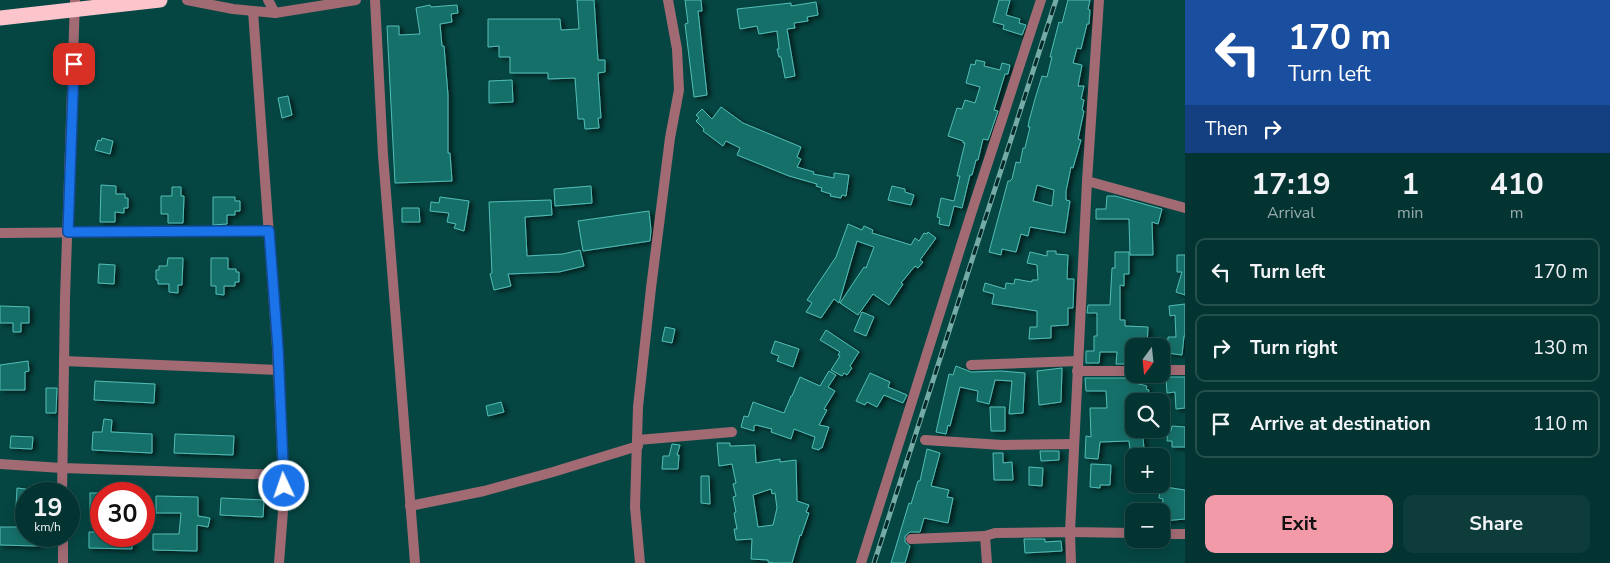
<!DOCTYPE html>
<meta charset="utf-8">
<style>
body{margin:0;font-family:"Nunito Sans",sans-serif;background:#0d3c3a;color:#f1f3f6;height:100vh;display:flex;flex-direction:column;font-size:19px;white-space:nowrap}
*{box-sizing:border-box;margin:0}
p{font-size:16px;color:#97aaac}
.icon{flex:none;width:28px;height:28px;fill:none;stroke:currentColor;stroke-width:2;stroke-linecap:round;stroke-linejoin:round}
.map{position:relative;flex:1;overflow:hidden}
.panel{display:flex;flex-direction:column;background:#043432;width:425px}
.panel>*{flex:none}
.banner{background:#1a4fa0;color:#fff;overflow:hidden}
.needle{width:32px;rotate:195deg}
.buttons{position:absolute;left:1125px;top:338px;display:grid;gap:10px}
.buttons a{display:grid;place-items:center;width:45px;height:45px;border-radius:10px;background:#043432;box-shadow:0 2px 12px #0003,0 0 0 1px #254f4d;font-size:25px}
.speed{position:absolute;left:15px;top:482px;display:flex;gap:10px;font-size:25px;font-weight:700;text-align:center}
.speed>*{display:grid;place-content:center;width:65px;height:65px;border-radius:50%;background:#043432;box-shadow:0 2px 12px #0003,0 0 0 1px #254f4d;line-height:1}
.speed small{font-size:12px;font-weight:400}
.speed .limit{border:8px solid #d22;background:#fff;color:#111}
.pin{position:absolute;display:grid;place-items:center;width:42px;height:42px;color:#fff;margin:-21px;border-radius:10px;box-shadow:0 2px 8px #0006}
.me{position:absolute;width:55px;margin:-28px;rotate:357deg;stroke-linejoin:round;filter:drop-shadow(0 0 4px #0008)}
.turn{display:flex;align-items:center;gap:18px;height:105px;padding:0 20px;font-size:22px}
.turn .icon{width:65px;height:65px;stroke-width:2.5}
.turn b{display:block;font-size:35px;line-height:42px}
.then{display:flex;align-items:center;height:48px;padding:0 20px;background:#0003;gap:10px;font-size:19px}
.eta{display:flex;justify-content:space-evenly;align-items:center;height:85px;text-align:center}
.eta b{font-size:30px;font-weight:700;line-height:35px}
.cta{display:flex;gap:10px;margin-top:auto;padding:10px 20px}
.cta a{flex:1;height:58px;border-radius:10px;background:#f39aa9;color:#111;font-size:20px;font-weight:700;line-height:58px;text-align:center}
.cta a+a{background:#0d3c3a;color:#f1f3f6}
ul{padding:0;list-style:none}
li{display:flex;align-items:center;gap:15px;height:68px;margin:0 10px 8px;padding:0 10px;border:2px solid #254f4d;border-radius:10px}
li div{flex:1}
li b{display:block;font-size:19px}
li em{font-style:normal}
main{display:flex;flex:1;min-height:0}
.map>svg:first-child{display:block}
.building{fill:#166f6a;stroke:#52bdb6;fill-rule:evenodd;filter:url(#shadow)}
.lines{fill:none;stroke-linecap:round;stroke-linejoin:round}
.minor{stroke:#a26b74;stroke-width:10}
.highway{stroke:#fcc5cc;stroke-width:15}
.rail-casing{stroke:#75aba7;stroke-width:5}
.rail{stroke:#052927;stroke-width:3;stroke-dasharray:9;stroke-linecap:butt}
.route-casing{stroke:#114b97;stroke-width:12}
.route{stroke:#1a73e8;stroke-width:9}
</style>
<main>
<div class="map">
<svg width="1185" height="563" viewBox="0 0 1185 563">
<defs>
<filter id="shadow"><feDropShadow dx="3.5" dy="2" stdDeviation="2.5" flood-color="#0009"/></filter>
</defs>
<rect width="100%" height="100%" fill="#054642"/>
<!-- building -->
<g class="building">
<path d="M577 0H594L598 60H605V72L598 73 601 118H598L599 128 585 129 584 119H578L575 78 548 79V73H510V57H499V46L488 47V19H560L561 30 579 29Z"/>
<path d="M685 0H701L702 11H698L707 95 694 97 685 24 688 23Z"/>
<path d="M999 0H1010L1006 15 1020 19 1019 23 1026 25 1022 35 1003 29 1004 25 993 22Z"/>
<path d="M1068 0H1090L1088 9 1090 10 1089 24H1087L1081 49 1077 48 1073 63 1082 65 1078 86H1084L1081 99 1084 100 1082 110 1084 111 1078 139 1081 140 1073 168 1071 167 1066 191V200L1070 201 1065 233 1030 227 1028 236 1021 234 1016 252 1002 249 1001 255 989 252 1008 181H1010L1012 179 1016 162 1020 163 1023 148H1025L1030 127H1028L1029 121 1035 99 1042 76 1047 77 1052 57H1050L1059 22 1062 23ZM1037 185 1054 190 1052 206 1033 201Z"/>
<path d="M816 2 818 15 807 17 808 21 794 23 795 28 787 29 795 76 785 78 781 57H779L777 49H779L777 31 759 34 757 26 740 29 737 9 791 3V6Z"/>
<path d="M430 5 431 7 457 5 458 13 451 14 452 22 440 24 442 46H444L448 95V153H450L452 181 395 183 387 26H399V35L420 34 416 8Z"/>
<path d="M976 60 985 62 984 66 1000 70 1002 63 1010 65 1008 74H1005L994 110 998 111 988 140 983 139 978 160H976L972 175H970L962 208 954 206 949 226 939 224 940 218 937 217 941 198 954 201 960 176H957L965 143H963V141L948 136 957 108 962 109 965 100 975 103 980 87 966 83 971 64 975 65Z"/>
<path d="M512 80 513 102 489 103V81Z"/>
<path d="M288 96 292 115 282 118 278 98Z"/>
<path d="M721 107 743 123 801 147 797 157 801 159 797 167 814 172 813 174 834 178V173L849 175 846 196 842 195 841 198 830 196 831 194 821 191 822 188 816 186 817 184 789 176 737 155 740 148 726 141 723 146 703 131 704 129 696 121 699 118 696 115 702 109 712 119Z"/>
<path d="M102 138 113 141 110 154 95 150 98 140 101 141Z"/>
<path d="M101 185 116 186V194H125V198H128V208H124V213L115 212V222H100Z"/>
<path d="M591 186 592 203 555 206 554 189Z"/>
<path d="M892 186 905 189V192L914 195 911 205 888 200Z"/>
<path d="M172 187H181V196H184L183 223H168V214H161V196H172Z"/>
<path d="M1107 196H1115L1162 209 1158 224 1152 222 1153 255H1130L1129 219H1096V209H1106Z"/>
<path d="M213 197H235V201H240V211H235V215H227V224L213 225Z"/>
<path d="M440 197 469 201 464 231 454 228 456 224 447 222 449 213 430 211 431 202 439 203Z"/>
<path d="M551 200 552 215 525 217 527 256 563 254 580 250 584 266 559 272 508 274 511 286 494 290 490 274 492 273 489 202Z"/>
<path d="M402 208H419L420 222H402Z"/>
<path d="M649 211 651 230 650 241 583 251 578 221Z"/>
<path d="M848 224 862 230 864 226 873 230 872 233 911 245 915 238 919 241 924 233 927 234 928 232 936 238 920 260 923 262 918 268 915 266 901 283 903 284 889 305 873 294 858 315 840 303 864 267 866 268 874 247 857 241 839 303 834 299 821 318 806 312 812 303 807 300 836 257Z"/>
<path d="M1047 251H1056V254L1068 255 1067 279H1074L1073 308H1068V325L1051 326V338L1029 339 1030 327H1037V311L992 304 994 294 983 291 985 283 1005 289 1006 283 1014 284 1015 279 1032 282V280H1038L1037 265 1027 263 1030 252 1047 256Z"/>
<path d="M1115 252H1129V274H1124V286L1120 285V320H1125V326L1148 327 1147 346H1134V364H1116L1117 352H1100L1099 363H1086V351H1094V336H1097V313H1087L1088 305H1110L1112 268H1115Z"/>
<path d="M1177 255H1185V295L1176 292 1182 272H1177Z"/>
<path d="M168 258H183L182 285H178V293L169 292V284H158V280H156V270H159V266H167Z"/>
<path d="M211 258H228V269H236V272H239V282H235V286H224V295L216 294V286H211Z"/>
<path d="M99 264 115 265 114 284 98 283Z"/>
<path d="M1185 304V336H1184L1182 355 1167 353 1168 337H1176L1175 315 1170 316 1169 306Z"/>
<path d="M0 306 29 307V323H21V332H13V323H0Z"/>
<path d="M862 312 874 317 866 336 854 331Z"/>
<path d="M665 327 675 329 672 343 662 341Z"/>
<path d="M826 330 859 352 850 366 852 368 847 375 844 373 842 376 831 370 840 356 838 355 840 352 820 340Z"/>
<path d="M775 341 799 349 793 367 777 361 779 356 771 353Z"/>
<path d="M28 361 29 371 25 372V390H0V365Z"/>
<path d="M956 366 971 372 1001 371 1025 373 1023 413 1009 414 1012 381 995 380 989 404 977 401 978 391 960 387 950 426 948 425 946 434 936 432 949 374 953 375Z"/>
<path d="M1062 368 1061 402 1039 405 1037 371Z"/>
<path d="M829 371 836 375 828 387 835 391 824 409 827 410 819 425 829 427 822 448H820L819 450 812 448 815 437 794 429 791 439 771 432 772 429 756 425 754 426V431L741 427 744 416 748 417 753 402 784 413 791 396H792L800 377 820 386Z"/>
<path d="M870 373 890 382 888 387 907 395 903 403 884 395 877 407 867 402 865 405 856 401Z"/>
<path d="M1169 377H1185V408L1176 409 1175 392 1167 393 1166 378H1169Z"/>
<path d="M1085 378H1136L1135 383 1147 386 1146 389 1149 390 1147 399H1144L1143 401H1134V437H1143L1144 449 1130 450 1129 441 1100 442 1098 459 1085 458 1086 436 1091 437 1090 408H1107L1106 391H1086Z"/>
<path d="M95 381 155 384 154 403 94 400Z"/>
<path d="M46 388H57L56 413H46Z"/>
<path d="M501 402 504 412 488 416 486 406Z"/>
<path d="M990 407H1005V431H991Z"/>
<path d="M104 419 112 420 111 432 152 434V453L92 450 93 432H102Z"/>
<path d="M1172 426 1185 427V447H1172V441H1167L1168 431H1171Z"/>
<path d="M175 434 234 436 233 455 174 453Z"/>
<path d="M11 436 33 437 32 449 10 448Z"/>
<path d="M717 443H730V446H733L755 445 756 463 780 459V462L796 460 797 501 809 505 806 512 809 513 801 536 800 535 792 563H774L768 562V560L751 559 752 539 736 540 734 529H737L734 513 736 512 733 497 736 496 733 484 736 483 732 464 719 466ZM771 489 772 494 775 493 777 508 773 525 758 527 753 495Z"/>
<path d="M672 444 680 445 677 455H679L678 469H662L663 456H669Z"/>
<path d="M927 449 940 453 931 486 949 490 947 497 953 498 948 523 924 518 920 532H910L905 536V542L910 546 905 563H891L909 503 911 504 918 481H920Z"/>
<path d="M1040 451H1059V460L1041 461Z"/>
<path d="M993 453H1003V463L1012 462 1013 480H994Z"/>
<path d="M1091 464 1111 465 1110 485H1100V488L1090 487Z"/>
<path d="M1029 467 1043 468 1042 486 1029 485Z"/>
<path d="M701 476H709L710 504 701 503Z"/>
<path d="M1165 487 1185 490V519L1163 521 1162 512 1163 499 1159 498 1160 490 1164 491Z"/>
<path d="M17 488 26 489V507L16 506Z"/>
<rect x="90" y="493" width="11" height="22"/>
<path d="M156 496 198 497V516L210 518 208 527 197 525V551L153 550V534H179L181 513H156Z"/>
<path d="M221 498 264 500 263 517 220 515Z"/>
<path d="M0 527H26V536H38V546L0 545Z"/>
<path d="M89 532H101V536H132V549L89 548Z"/>
<path d="M1024 539H1045V542L1061 541 1062 551 1025 553Z"/>
</g>
<g class="lines">
<!-- minor -->
<g class="minor">
<path d="M187 0 233 9 275 13 356 0"/>
<path d="M268 0 275 13"/>
<path d="M375 0 383 155 415 563"/>
<path d="M1099 0 1087 181 1070 532 1134 533"/>
<path d="M253 11 277 348 284 498 279 563"/>
<path d="M1087 181 1185 208"/>
<path d="M0 233 269 231"/>
<path d="M64 361 278 370"/>
<path d="M971 365 1078 361"/>
<path d="M1161 370H1185"/>
<path d="M1077 371H1134"/>
<path d="M638 440 732 432"/>
<path d="M925 440 1002 445 1074 444"/>
<path d="M0 464 62 468 283 475"/>
<path d="M62 494 65 298 75 0"/>
<path d="M410 506 484 491 553 472 638 446"/>
<path d="M1161 534H1185"/>
<path d="M63 536V563"/>
<path d="M911 539 985 536"/>
<path d="M640 563 635 507 638 407 651 288 670 138 679 90 677 49 668 0"/>
<path d="M861 563 971 214 1041 0"/>
<path d="M987 563 985 536 995 533 1070 532 1071 563"/>
</g>
<!-- highway -->
<path class="highway" d="M0 18 160 0"/>
<!-- rail casing -->
<g class="rail-casing">
<path id="rail" d="M874 563 1056 0"/>
</g>
<!-- rail -->
<use href="#rail" class="rail"/>
</g>
<g class="lines">
<!-- route casing -->
<g class="route-casing">
<path id="route" d="M74 64 68 232 269 231 278 348 284 486"/>
</g>
<!-- route -->
<use href="#route" class="route"/>
</g>
</svg>
<div class="buttons">
<a><svg class="needle" viewBox="-14 -14 28 28"><path d="M0-13l5 13h-10z" fill="#e53935"/><path d="M0 13l5-13h-10z" fill="#97aaac"/></svg></a>
<a><svg class="icon" aria-label="search" viewBox="0 0 24 24"><circle cx="10" cy="10" r="6"/><path d="M15 15l6 6"/></svg></a>
<a>+</a>
<a>−</a>
</div>
<div class="speed"><div>19<small>km/h</small></div><div class="limit">30</div></div>
<div class="pin" style="left:74px;top:64px;background:#d93025"><svg class="icon" aria-label="arrive" viewBox="0 0 24 24"><path d="M6 21V4h12l-3 4 3 4H6"/></svg></div>
<svg class="me" style="left:284px;top:486px" viewBox="-20 -20 40 40"><circle r="17" fill="#1a73e8" stroke="#fff" stroke-width="3"/><path d="M0-11L8 9 0 5-8 9z" fill="#fff"/></svg>
</div>
<section class="panel">
<div class="banner">
<div class="turn"><svg class="icon" aria-label="left" viewBox="0 0 24 24"><path d="M17 20v-9H6M10 6l-5 5 5 5"/></svg><div><b>170 m</b>Turn left</div></div>
<div class="then">Then<svg class="icon" aria-label="right" viewBox="0 0 24 24"><path d="M7 20v-9h11M14 6l5 5-5 5"/></svg></div>
</div>
<div class="eta">
<div><b>17:19</b><p>Arrival</p></div>
<div><b>1</b><p>min</p></div>
<div><b>410</b><p>m</p></div>
</div>
<ul>
<li><svg class="icon" aria-label="left" viewBox="0 0 24 24"><path d="M17 20v-9H6M10 6l-5 5 5 5"/></svg><div><b>Turn left</b></div><em>170 m</em></li>
<li><svg class="icon" aria-label="right" viewBox="0 0 24 24"><path d="M7 20v-9h11M14 6l5 5-5 5"/></svg><div><b>Turn right</b></div><em>130 m</em></li>
<li><svg class="icon" aria-label="arrive" viewBox="0 0 24 24"><path d="M6 21V4h12l-3 4 3 4H6"/></svg><div><b>Arrive at destination</b></div><em>110 m</em></li>
</ul>
<div class="cta"><a>Exit</a><a>Share</a></div>
</section>
</main>
